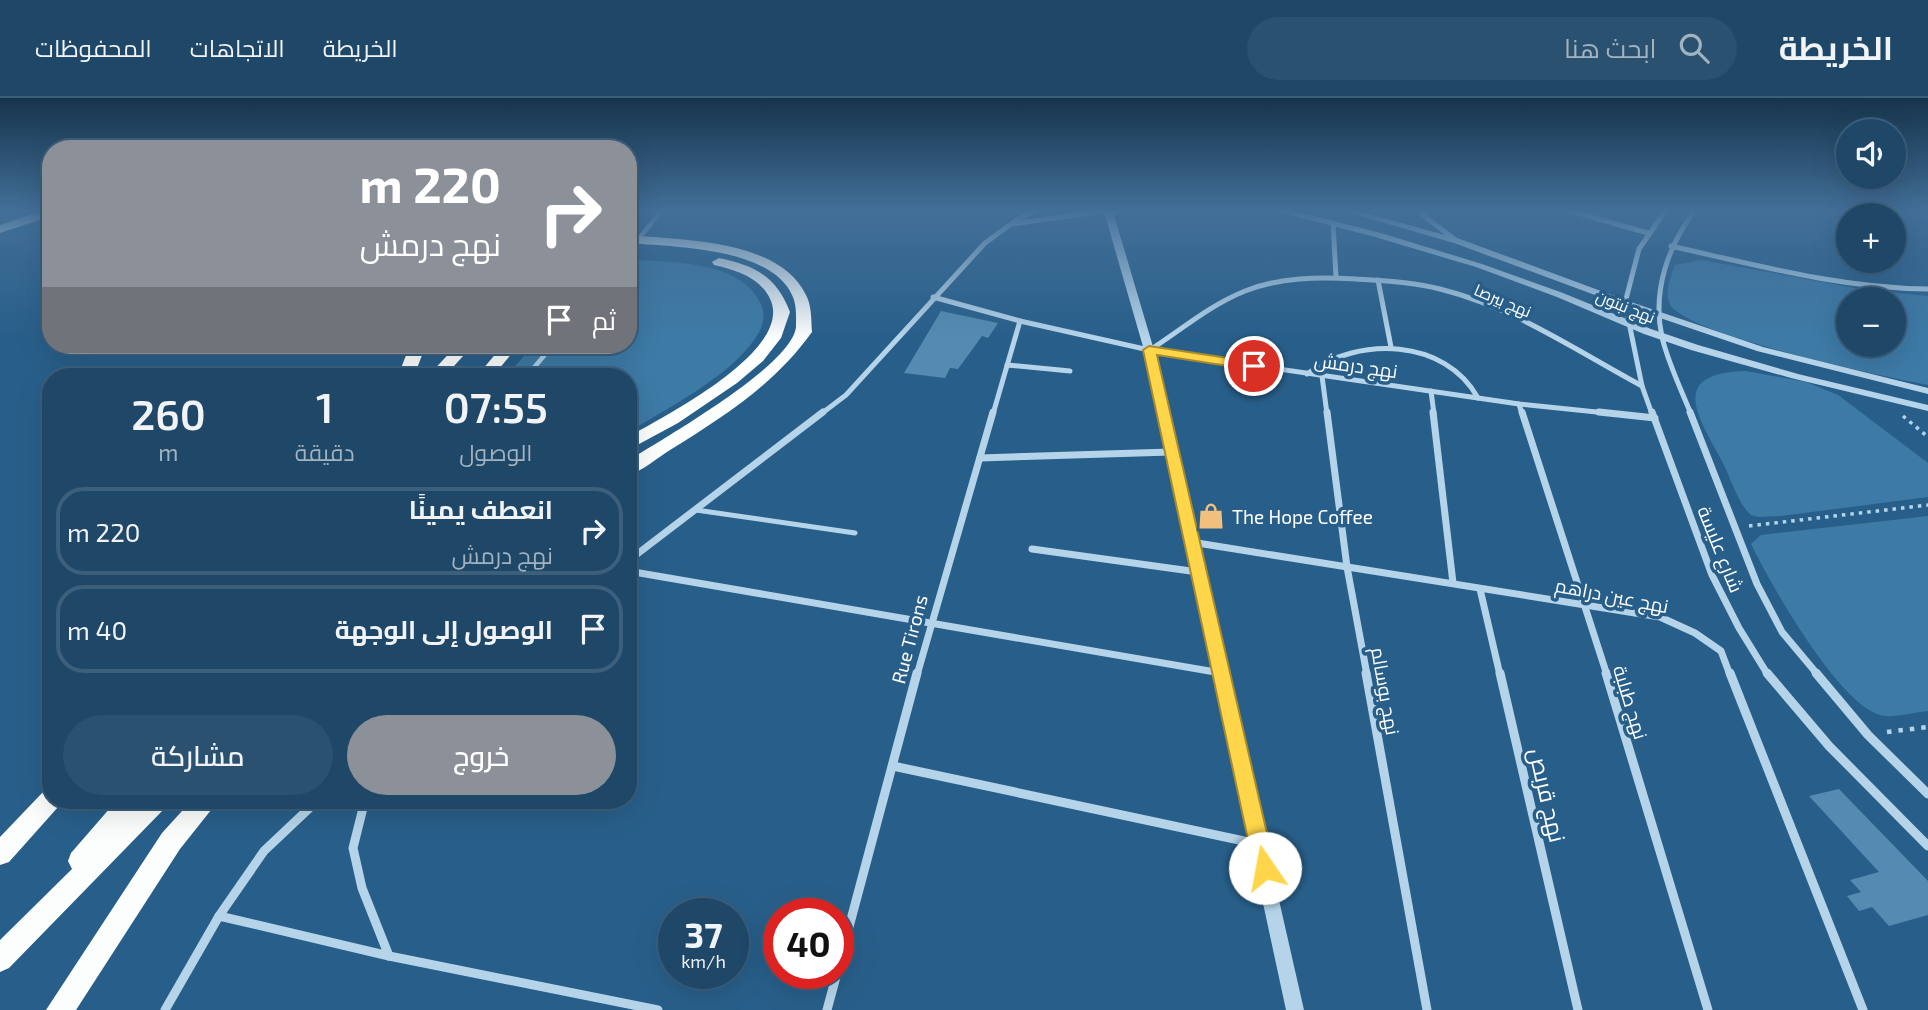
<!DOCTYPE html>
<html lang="ar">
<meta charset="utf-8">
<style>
body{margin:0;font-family:"Exo 2",Cairo,sans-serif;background:#2b5171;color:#f1f3f6;direction:rtl;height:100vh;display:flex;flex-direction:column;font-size:26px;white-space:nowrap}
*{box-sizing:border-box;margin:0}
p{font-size:23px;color:#a1b2c0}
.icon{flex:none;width:38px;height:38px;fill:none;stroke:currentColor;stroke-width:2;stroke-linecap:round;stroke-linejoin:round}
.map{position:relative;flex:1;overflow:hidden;direction:ltr}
.sheet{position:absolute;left:42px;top:270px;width:595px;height:441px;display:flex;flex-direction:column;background:#1e4768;border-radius:28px;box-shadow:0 7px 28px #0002,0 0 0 2px #3c5f7c;direction:rtl}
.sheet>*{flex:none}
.top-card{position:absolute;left:42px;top:42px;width:595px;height:214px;border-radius:28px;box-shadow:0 7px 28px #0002,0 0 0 2px #3c5f7c;direction:rtl;background:#8c9099;color:#fff;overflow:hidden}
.buttons{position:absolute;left:1836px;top:21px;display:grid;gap:14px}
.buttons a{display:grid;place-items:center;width:70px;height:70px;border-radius:50%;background:#1e4768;box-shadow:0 7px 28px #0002,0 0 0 2px #3c5f7c;font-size:35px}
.speed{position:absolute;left:658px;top:800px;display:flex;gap:14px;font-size:35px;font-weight:700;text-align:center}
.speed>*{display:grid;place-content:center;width:91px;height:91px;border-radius:50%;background:#1e4768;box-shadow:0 7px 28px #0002,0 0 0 2px #3c5f7c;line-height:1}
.speed small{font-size:18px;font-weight:400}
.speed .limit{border:10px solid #d22;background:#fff;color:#111}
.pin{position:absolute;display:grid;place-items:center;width:60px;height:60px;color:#fff;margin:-30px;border:4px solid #fff;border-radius:50%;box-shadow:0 2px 7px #0007}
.me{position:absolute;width:77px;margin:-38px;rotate:348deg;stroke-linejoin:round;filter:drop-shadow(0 0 5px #0008)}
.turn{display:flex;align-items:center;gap:24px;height:147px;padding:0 21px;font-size:32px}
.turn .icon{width:91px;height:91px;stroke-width:2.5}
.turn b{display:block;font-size:49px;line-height:60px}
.then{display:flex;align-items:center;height:66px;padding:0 21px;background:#0003;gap:14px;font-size:26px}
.eta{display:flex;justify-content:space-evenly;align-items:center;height:119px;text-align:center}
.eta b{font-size:42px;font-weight:600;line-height:49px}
.button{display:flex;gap:14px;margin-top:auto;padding:14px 21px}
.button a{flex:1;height:80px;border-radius:42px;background:#8c9099;color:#fff;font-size:28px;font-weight:600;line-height:80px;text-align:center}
.button a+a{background:#2b5171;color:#f1f3f6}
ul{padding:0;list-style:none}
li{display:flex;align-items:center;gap:21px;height:88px;margin:0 14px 10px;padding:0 7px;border:4px solid #3c5f7c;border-radius:28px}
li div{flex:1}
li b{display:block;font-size:26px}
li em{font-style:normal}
header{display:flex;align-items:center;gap:42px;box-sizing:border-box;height:98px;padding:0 35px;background:#1e4768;border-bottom:2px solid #3c5f7c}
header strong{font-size:33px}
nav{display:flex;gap:38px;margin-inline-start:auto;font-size:24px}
.search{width:490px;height:63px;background:#2b5171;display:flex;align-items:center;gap:18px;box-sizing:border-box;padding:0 24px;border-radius:38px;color:#a1b2c0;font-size:26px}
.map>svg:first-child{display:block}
.green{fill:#3d7aa6;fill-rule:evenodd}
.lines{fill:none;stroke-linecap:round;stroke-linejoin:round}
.stream{stroke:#aad0e9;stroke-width:4.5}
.building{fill:#558bb2}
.path-far1{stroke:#b6d4e9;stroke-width:3.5;stroke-dasharray:3.5 5;stroke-linecap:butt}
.path{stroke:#b6d4e9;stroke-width:4.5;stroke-dasharray:4.5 7;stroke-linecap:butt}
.service{stroke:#b6d4e9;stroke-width:5}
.minor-far2{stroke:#b6d4e9;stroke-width:5}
.minor-far1{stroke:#b6d4e9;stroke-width:7}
.minor{stroke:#b6d4e9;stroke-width:9}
.tertiary{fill:#b6d4e9;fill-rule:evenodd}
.trunk{fill:#fcfefe;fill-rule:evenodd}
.route{fill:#ffd54a;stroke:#a68a30;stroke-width:2}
.labels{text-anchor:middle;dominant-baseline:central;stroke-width:7;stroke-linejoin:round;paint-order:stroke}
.far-street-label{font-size:16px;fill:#fff;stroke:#285f8a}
.street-label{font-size:19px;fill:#fff;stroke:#285f8a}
.poi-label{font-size:19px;fill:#fff;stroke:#285f8a;text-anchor:start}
.near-street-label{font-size:23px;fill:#fff;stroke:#285f8a}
</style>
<header>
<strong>الخريطة</strong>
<div class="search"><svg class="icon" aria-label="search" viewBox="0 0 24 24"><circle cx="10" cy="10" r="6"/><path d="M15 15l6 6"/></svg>ابحث هنا</div>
<nav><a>الخريطة</a><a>الاتجاهات</a><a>المحفوظات</a></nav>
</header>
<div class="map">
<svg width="1928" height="912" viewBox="0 0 1928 912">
<rect width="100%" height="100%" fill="#285f8a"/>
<!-- green -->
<g class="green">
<path d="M628 161C669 165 738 161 760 204 766 216 764 228 756 239 731 278 668 310 628 334V278H507L533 247H628Z"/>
<path d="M1701 162 1866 192 1928 198V287C1882 278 1695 239 1671 208 1663 197 1671 178 1675 167ZM1848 201H1894V247H1848Z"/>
<path d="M1746 273 1806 284 1838 297 1928 365V399L1781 418 1758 419 1751 417C1738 406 1731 381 1723 365 1699 320 1666 275 1746 273Z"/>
<path d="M1928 418V613C1915 614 1898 619 1885 618 1842 614 1769 483 1751 446L1761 437Z"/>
</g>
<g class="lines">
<!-- stream -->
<g class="stream">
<path d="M628 154 662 112"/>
<path d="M527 278 553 247"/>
</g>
</g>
<!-- building -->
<g class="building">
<path d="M941 213 998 225 988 240 982 238 958 271 950 270 945 280 904 275Z"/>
<path d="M1839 691 1928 783V817L1889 828 1872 809 1859 813 1847 798 1861 794 1850 782 1879 774 1809 698Z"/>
</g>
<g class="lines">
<!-- path-far1 -->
<g class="path-far1">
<path d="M1903 318 1928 339"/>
<path d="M1749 428 1928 407"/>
</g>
<!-- path -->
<path class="path" d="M1887 634 1928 629"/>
<!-- service -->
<path class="service" d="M696 412 855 435"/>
<!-- minor-far2 -->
<g class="minor-far2">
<path d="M1416 112 1457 143"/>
<path d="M1567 112 1648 135"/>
<path d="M1333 125 1336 179"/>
<path d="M1012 126 1096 114"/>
<path d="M1671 148C1756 167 1840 190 1928 191"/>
<path d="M1378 182 1391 249"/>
<path d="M933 199 1020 223 1149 252 1519 306 1616 316"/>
<path d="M1150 252C1181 232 1210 207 1245 193 1280 179 1318 179 1356 181 1384 183 1413 184 1440 191 1513 209 1577 253 1642 288"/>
<path d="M1007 267 1070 273"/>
<path d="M1307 276C1358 238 1445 240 1478 300"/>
<path d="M1322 278 1327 316"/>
<path d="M1431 293 1434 316"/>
<path d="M1519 306 1522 316"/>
<path d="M821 316 846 297 985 145 1018 121 1038 112"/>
<path d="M993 316 1020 223"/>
<path d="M1652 316 1642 288 1625 205 1639 151 1666 112"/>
<path d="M1691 316C1681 291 1668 265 1662 239 1652 193 1668 148 1695 112"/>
</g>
<!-- minor-far1 -->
<g class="minor-far1">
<path d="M1327 314 1347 469 1367 577"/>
<path d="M1433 314 1453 485"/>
<path d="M1522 314 1607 577"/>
<path d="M1599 314 1655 320"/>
<path d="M1652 314 1712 477 1739 530 1768 577"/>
<path d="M1690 314 1757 486 1782 534 1818 577"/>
<path d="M980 360 1171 354"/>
<path d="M1191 444 1660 519 1695 535 1721 553 1730 577"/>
<path d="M1032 451 1198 474"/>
<path d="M628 463 823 314"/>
<path d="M628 473 1221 575"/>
<path d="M1480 491 1500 577"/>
<path d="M917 577 993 314"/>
</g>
<!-- minor -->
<g class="minor">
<path d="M1366 575 1427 912"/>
<path d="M1500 575 1578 912"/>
<path d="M1606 575 1708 912"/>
<path d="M1730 575 1863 912"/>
<path d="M1767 575 1829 648 1928 748"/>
<path d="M1816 575 1868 637 1928 696"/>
<path d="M893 668 1258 746"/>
<path d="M365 702 353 750 362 790 389 858"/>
<path d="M219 818 389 858 658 912"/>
<path d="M838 870 917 575"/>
<path d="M165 912 219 818 264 753 318 702"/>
<path d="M827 912 837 875"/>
</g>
<!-- tertiary -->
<g class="tertiary">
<path d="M1085 112H1128L1114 117 1154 252 1304 912H1286L1144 252 1105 117Z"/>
<path d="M1272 112H1288L1310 117 1381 135 1482 166 1563 195 1651 231 1698 247 1798 276 1928 307V313L1791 280 1691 252 1644 236 1557 199 1476 169 1375 139Z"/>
<path d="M1340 112H1354L1460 141 1628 203 1763 249 1928 290V296L1757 253 1622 207 1454 145Z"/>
</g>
<!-- trunk -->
<g class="trunk">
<path d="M44 112H51V118L0 135V127Z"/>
<path d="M628 137C682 142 779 141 806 197 812 208 811 222 812 234 775 286 723 319 670 352 657 360 643 373 628 377V363C662 341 792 268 796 229 796 219 797 207 792 197 770 149 674 149 628 145Z"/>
<path d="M719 160C756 168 776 178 790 214L781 240 763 263 737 285 678 325 628 352V339C665 318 791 254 771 203 762 180 736 172 714 167L712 164Z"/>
<path d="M410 247H426L414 278H398Z"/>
<path d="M457 247H473L445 278H428Z"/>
<path d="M503 247H519L493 278H477Z"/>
<path d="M51 691V702H63L59 708 9 764 0 767V739L43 694Z"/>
<path d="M117 702H170L166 709 9 870 0 874V842L72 771 68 763 71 755Z"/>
<path d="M192 702H219L180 751 76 912H46L162 735Z"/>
</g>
</g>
<!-- sky -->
<linearGradient id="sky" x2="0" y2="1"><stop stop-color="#16344c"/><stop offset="0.47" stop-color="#426f98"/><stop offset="1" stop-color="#426f98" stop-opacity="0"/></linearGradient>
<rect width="1928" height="240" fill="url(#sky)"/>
<!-- route -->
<path class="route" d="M1149 248 1254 264 1261 268 1254 272 1157 257 1275 770 1272 776 1265 779 1257 776 1254 770 1143 252Z"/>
<!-- icons -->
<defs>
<g id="shop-bare" transform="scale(2.1)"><path d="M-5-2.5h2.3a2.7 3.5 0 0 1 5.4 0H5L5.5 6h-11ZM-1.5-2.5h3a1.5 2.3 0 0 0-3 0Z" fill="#f1c07c" stroke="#285f8a" stroke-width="2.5" paint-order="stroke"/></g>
</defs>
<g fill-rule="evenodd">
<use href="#shop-bare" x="1211" y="418"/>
</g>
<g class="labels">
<!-- far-street labels -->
<g class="far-street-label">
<text transform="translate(1503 202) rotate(23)">نهج بيرصا</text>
<text transform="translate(1626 208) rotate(22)">نهج نبتون</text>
</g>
<!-- street labels -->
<g class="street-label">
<text transform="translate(1356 267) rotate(8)">نهج درمش</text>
<text transform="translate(1721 451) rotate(68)">شارع عليسة</text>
<text transform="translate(1612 497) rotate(11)">نهج عين دراهم</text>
<text transform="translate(909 541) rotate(-75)">Rue Tirons</text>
<text transform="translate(1386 593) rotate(80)">نهج بوسالم</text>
<text transform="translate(1631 604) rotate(73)">نهج طبلبة</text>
</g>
<!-- poi labels -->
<g class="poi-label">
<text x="1232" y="418">The Hope Coffee</text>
</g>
<!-- near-street labels -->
<g class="near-street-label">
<text transform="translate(1548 697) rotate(77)">نهج قربص</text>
</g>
</g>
</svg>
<div class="buttons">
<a><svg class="icon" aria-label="sound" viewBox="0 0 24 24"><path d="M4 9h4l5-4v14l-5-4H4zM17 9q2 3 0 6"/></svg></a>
<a>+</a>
<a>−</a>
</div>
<div class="speed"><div>37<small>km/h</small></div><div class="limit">40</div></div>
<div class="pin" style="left:1254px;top:268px;background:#d93025"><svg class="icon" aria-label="arrive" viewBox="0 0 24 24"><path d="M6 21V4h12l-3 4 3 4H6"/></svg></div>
<svg class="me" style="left:1265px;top:770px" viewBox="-20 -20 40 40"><circle r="19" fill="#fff"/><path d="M0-13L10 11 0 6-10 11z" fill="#ffd54a"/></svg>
<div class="top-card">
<div class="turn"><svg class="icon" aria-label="right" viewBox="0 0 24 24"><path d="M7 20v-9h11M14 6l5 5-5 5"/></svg><div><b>220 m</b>نهج درمش</div></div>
<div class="then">ثم<svg class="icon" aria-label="arrive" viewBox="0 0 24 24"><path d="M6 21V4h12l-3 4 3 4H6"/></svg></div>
</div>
<section class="sheet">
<div class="eta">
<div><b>07:55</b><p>الوصول</p></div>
<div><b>1</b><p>دقيقة</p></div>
<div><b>260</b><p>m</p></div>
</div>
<ul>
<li><svg class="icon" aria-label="right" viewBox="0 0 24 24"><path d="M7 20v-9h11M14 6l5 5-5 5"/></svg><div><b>انعطف يمينًا</b><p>نهج درمش</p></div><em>220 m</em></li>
<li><svg class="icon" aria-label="arrive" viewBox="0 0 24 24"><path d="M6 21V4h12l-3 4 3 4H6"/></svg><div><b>الوصول إلى الوجهة</b></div><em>40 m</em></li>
</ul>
<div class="button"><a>خروج</a><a>مشاركة</a></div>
</section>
</div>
